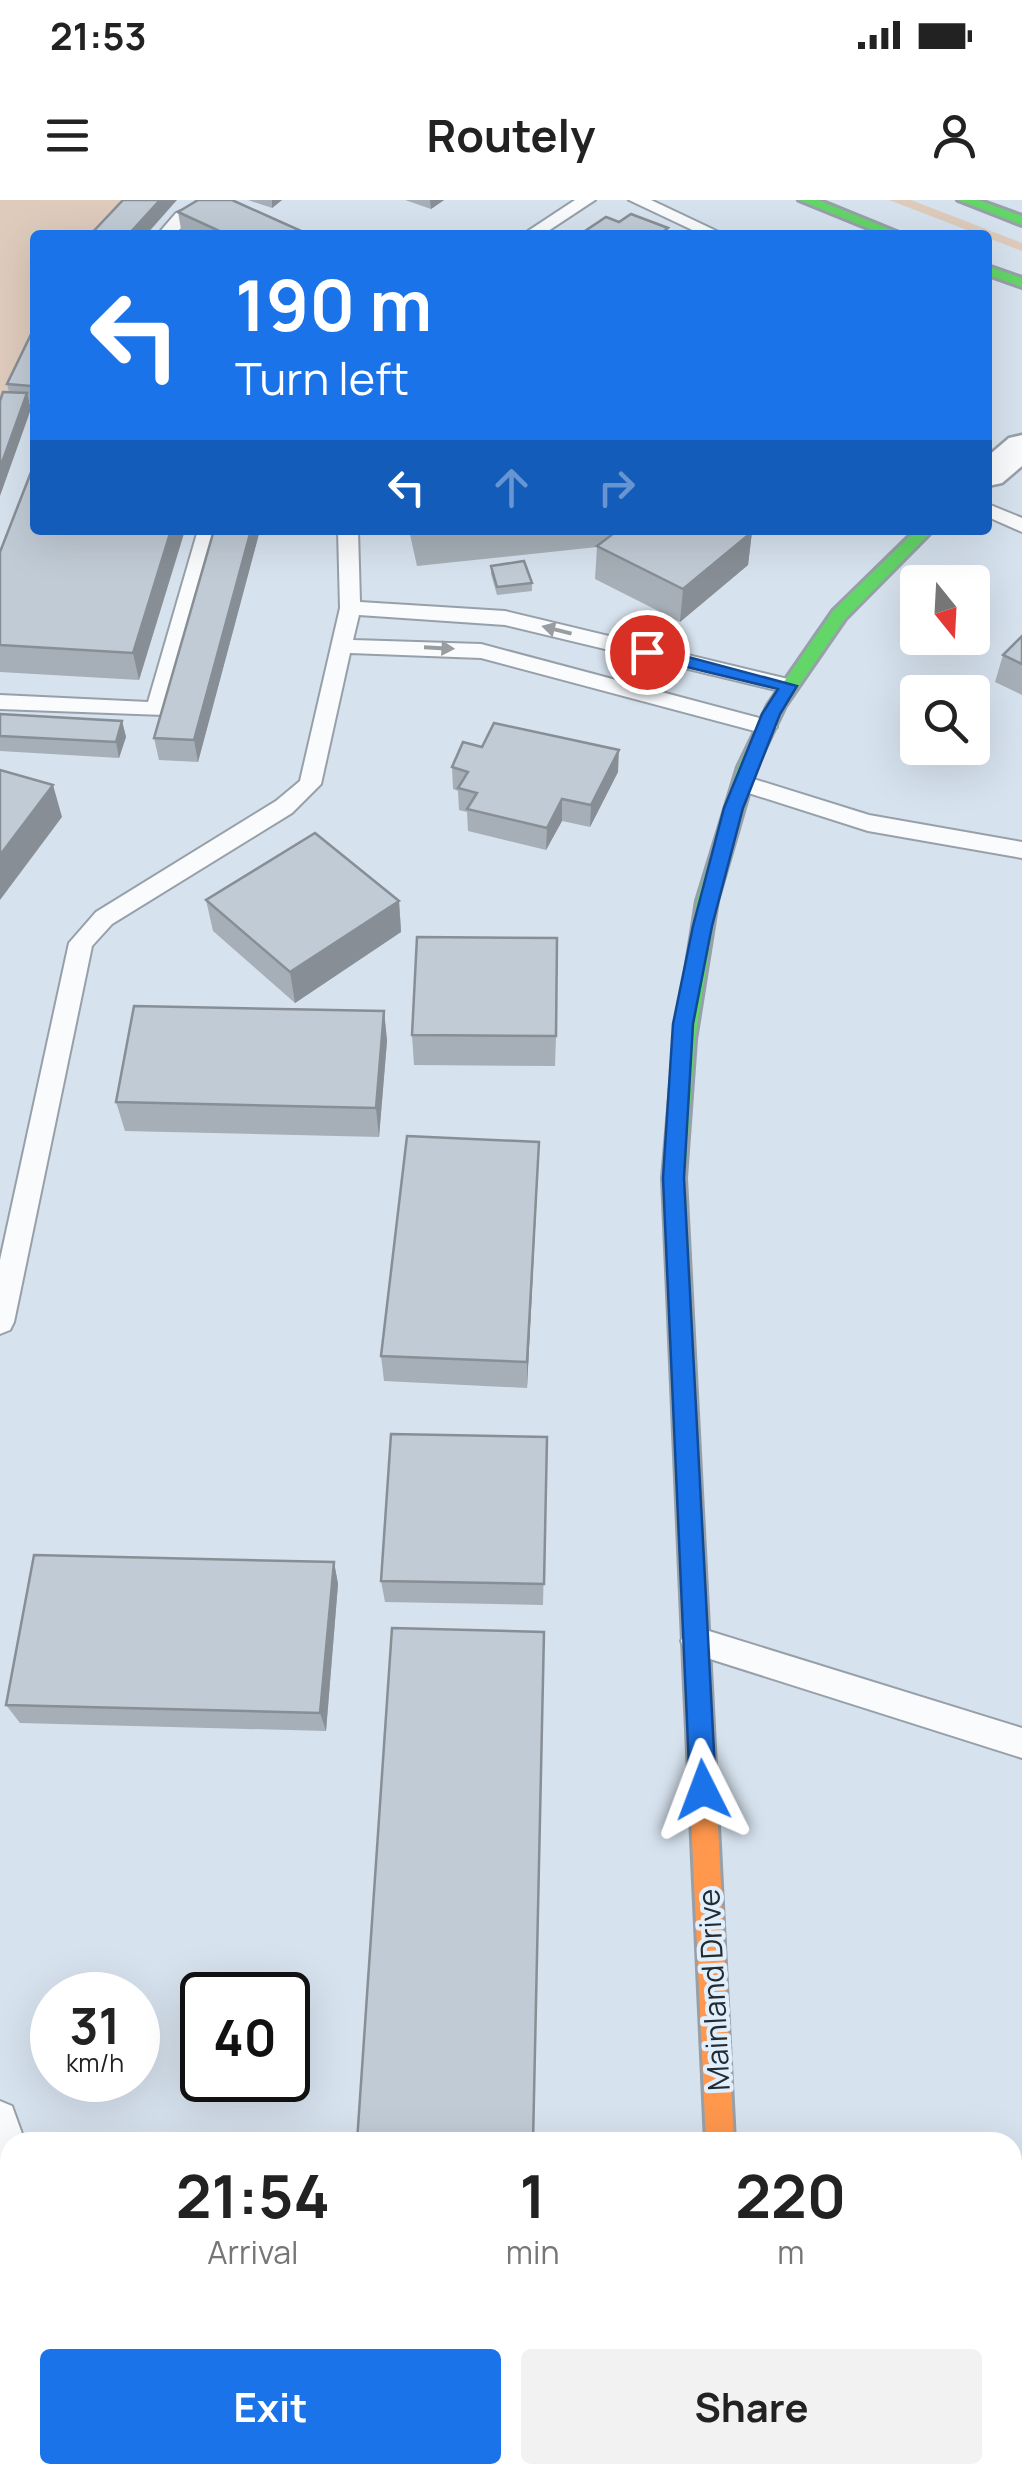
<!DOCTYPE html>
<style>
body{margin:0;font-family:Manrope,sans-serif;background:#f2f2f2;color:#222;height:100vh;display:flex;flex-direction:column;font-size:38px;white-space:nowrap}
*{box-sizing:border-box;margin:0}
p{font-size:32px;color:#767676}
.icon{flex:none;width:55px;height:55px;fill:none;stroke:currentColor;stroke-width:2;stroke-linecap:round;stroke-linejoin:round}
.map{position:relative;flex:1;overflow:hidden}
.side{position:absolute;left:0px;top:1932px;width:1022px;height:352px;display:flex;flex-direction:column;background:#fff;border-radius:30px 30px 0 0;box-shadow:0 10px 40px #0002}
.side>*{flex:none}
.banner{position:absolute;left:30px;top:30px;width:962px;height:305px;border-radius:10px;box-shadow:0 10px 40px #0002;background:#1a73e8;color:#fff;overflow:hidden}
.needle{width:65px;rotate:162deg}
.buttons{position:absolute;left:900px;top:365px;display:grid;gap:20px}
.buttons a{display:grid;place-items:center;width:90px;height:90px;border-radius:10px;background:#fff;box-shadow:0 10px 40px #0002;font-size:50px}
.speed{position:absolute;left:30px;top:1772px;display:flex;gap:20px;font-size:50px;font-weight:700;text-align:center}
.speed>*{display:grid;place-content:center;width:130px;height:130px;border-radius:50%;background:#fff;box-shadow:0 10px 40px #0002;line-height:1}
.speed small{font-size:25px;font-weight:400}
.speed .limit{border:5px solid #111;border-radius:15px;background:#fff;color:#111}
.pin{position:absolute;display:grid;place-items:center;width:85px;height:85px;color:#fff;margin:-42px;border:5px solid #fff;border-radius:50%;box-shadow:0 2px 10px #0007}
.me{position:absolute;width:110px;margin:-55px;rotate:357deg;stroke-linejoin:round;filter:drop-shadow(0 0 8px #0008)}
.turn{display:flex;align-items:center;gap:35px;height:210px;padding:0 40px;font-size:45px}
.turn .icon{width:130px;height:130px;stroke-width:2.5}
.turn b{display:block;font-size:70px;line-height:85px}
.lanes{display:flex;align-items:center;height:95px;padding:0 40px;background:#0003;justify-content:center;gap:50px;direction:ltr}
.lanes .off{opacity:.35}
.eta{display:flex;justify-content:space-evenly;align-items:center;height:170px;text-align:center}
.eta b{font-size:60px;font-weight:700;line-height:70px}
.button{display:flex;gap:20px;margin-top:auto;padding:20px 40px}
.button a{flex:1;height:115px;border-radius:10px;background:#1a73e8;color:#fff;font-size:40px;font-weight:700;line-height:115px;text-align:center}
.button a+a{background:#f2f2f2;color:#222}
.status{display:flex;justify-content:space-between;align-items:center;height:70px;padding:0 50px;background:#fff;direction:ltr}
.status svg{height:28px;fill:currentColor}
header{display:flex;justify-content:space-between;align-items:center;height:130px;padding:0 40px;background:#fff;font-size:45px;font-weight:700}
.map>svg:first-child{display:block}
.green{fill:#decbbc}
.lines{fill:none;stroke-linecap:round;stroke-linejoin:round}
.lane-casing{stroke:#97a0a9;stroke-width:4}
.street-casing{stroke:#97a0a9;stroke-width:5}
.fast-casing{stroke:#97a0a9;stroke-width:6}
.slow-casing{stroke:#97a0a9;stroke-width:6}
.lane{fill:#f9fbfc;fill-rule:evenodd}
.street{fill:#f9fbfc;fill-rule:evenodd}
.fast{fill:#63d668;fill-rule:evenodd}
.slow{fill:#ff974d;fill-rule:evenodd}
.wall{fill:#a6afb7}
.shaded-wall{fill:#878e95}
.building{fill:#c1cbd5;stroke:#878e95;stroke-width:2.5}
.oneway{fill:#989da1}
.route{fill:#1a73e8;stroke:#114b97;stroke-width:2.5}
.labels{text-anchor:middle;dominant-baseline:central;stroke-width:8;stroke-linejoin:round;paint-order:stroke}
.street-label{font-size:30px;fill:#222a32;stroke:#e1effc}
</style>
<div class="status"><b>21:53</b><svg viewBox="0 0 49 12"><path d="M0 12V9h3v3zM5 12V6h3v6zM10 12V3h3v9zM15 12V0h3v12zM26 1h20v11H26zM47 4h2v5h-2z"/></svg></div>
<header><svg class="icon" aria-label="menu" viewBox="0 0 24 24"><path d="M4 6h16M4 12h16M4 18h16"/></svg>Routely<svg class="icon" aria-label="person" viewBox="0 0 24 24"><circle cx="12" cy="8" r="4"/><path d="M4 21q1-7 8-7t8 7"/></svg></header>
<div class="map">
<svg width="1022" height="2283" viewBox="0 0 1022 2283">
<rect width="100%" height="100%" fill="#d6e2ee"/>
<!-- green -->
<g class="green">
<path d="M0 0H138L102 35H35V134L0 226Z"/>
<path d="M889 0H911L1022 43V51Z"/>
</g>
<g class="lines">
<!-- lane casing -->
<g class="lane-casing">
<g id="lane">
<path d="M207 0H229L188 21 174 35H157L176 13Z"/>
<path d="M575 0H595L542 35H522Z"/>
<path d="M629 0H651L725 35H703Z"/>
<path d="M988 304 1022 318V332L988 317Z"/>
<path d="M198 330H218L164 515 0 509V495L148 502Z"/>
<path d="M338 330H358L360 402 505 411 788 479 799 486 788 493 505 425 359 415 353 440 481 444 774 522 777 527 766 534 481 458 350 453 321 584 292 613 112 724 92 746 14 1122 10 1130 0 1134V1060L69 743 96 712 276 601 300 581 340 408Z"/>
<path d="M744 576 869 615 1022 642V658L868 631 736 589V579Z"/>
<path d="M696 1427 1022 1528V1558L685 1451 681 1441 685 1431Z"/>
<path d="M0 1901 12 1906 25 1942H10V1967L0 1962Z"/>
<path d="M10 2164V2203L0 2207V2168Z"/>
<path d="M706 2275H746L743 2283H703Z"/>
</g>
</g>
<!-- street casing -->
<g class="street-casing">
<path id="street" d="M1022 235V266L1002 283 988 286V256L1009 238Z"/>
</g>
<!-- fast casing -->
<g class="fast-casing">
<g id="fast">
<path d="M799 0H818L904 35H885Z"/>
<path d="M958 0H978L1022 16V25Z"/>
<path d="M988 66 1022 78V87L988 75Z"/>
<path d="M916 330H933L845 419 785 506 756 567 717 701 695 840 685 978 711 1487 707 1496 698 1499 689 1496 685 1487 663 978 675 840 697 701 738 567 768 505 833 411Z"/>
</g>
</g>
<!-- slow casing -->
<g class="slow-casing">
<path id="slow" d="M698 1475 707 1478 711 1487 734 1942H706L685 1487 689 1478Z"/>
</g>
<!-- lane -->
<use href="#lane" class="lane"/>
<!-- street -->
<use href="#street" class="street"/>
<!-- fast -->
<use href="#fast" class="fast"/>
<!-- slow -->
<use href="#slow" class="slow"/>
</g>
<!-- wall -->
<g class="wall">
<path d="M248 0H282L272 8Z"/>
<path d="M405 0H444L431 9Z"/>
<path d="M178 12 310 35H182Z"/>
<path d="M35 126V202H29L31 209 9 192 7 184Z"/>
<path d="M185 330 139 480 0 472V352Z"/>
<path d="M214 330H260L198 562 159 560 154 538Z"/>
<path d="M409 330H611L610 336 752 332 748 365 680 422 595 379 597 347 417 366Z"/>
<path d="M491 366 532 383V391L497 395 491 374Z"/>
<path d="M1022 436V495L995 482 1003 455Z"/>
<path d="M0 514 122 521 126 537 119 558 0 551Z"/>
<path d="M482 547 618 572 590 627 562 621 546 650 468 631 467 612 459 610 458 591 453 589 452 567Z"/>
<path d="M206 700 399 701 401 732 295 803 213 731Z"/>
<path d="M384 811 387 841 379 937 125 931 116 902Z"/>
<path d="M412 835 556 836 555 866 414 865Z"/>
<path d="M539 942 527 1188 384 1181 381 1156Z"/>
<path d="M547 1237 543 1405 385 1402 381 1381Z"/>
<path d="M334 1362 338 1384 326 1531 20 1523 6 1505Z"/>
</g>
<!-- shaded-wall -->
<g class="shaded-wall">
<path d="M160 0H177L146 35H128Z"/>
<path d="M272 0H282L272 8Z"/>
<path d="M430 0H444L431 9Z"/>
<path d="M35 177V202L31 186Z"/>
<path d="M27 193 31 209 0 296V268Z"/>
<path d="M171 330H185L139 480 133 453Z"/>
<path d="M251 330H260L198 562 194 540Z"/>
<path d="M752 332 748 365 680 422 683 389Z"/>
<path d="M122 521 126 537 119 558 116 542Z"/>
<path d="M619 550 618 572 590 627 591 605Z"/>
<path d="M53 585 62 617 0 700V655Z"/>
<path d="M562 599V621L546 650 547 628Z"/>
<path d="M399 701 401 732 295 803 290 772Z"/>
<path d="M384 811 387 841 379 937 376 908Z"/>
<path d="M539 942 538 971 527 1188V1162Z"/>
<path d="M334 1362 338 1384 326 1531 320 1513Z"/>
<path d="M357 2275H363L366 2283H360Z"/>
</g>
<!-- building -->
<g class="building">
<path d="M123 0H160L128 35H90Z"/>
<path d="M198 0H232L310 35H228L178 12Z"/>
<path d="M631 14 668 28 659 35H579L606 17 619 22Z"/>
<path d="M35 126V177L31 186 7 184Z"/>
<path d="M3 192 27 193 0 268V201Z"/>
<path d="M35 262V330H171L133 453 0 445V352Z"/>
<path d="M214 330H251L194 540 154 538Z"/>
<path d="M414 330H445L415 333Z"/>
<path d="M618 330H748L752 332 683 389 597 346Z"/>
<path d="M524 361 532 383 497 387 491 366Z"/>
<path d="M1022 436V464L1003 455Z"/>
<path d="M0 514 122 521 116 542 0 536Z"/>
<path d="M494 523 619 550 591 605 562 599 547 628 467 609 477 593 458 588 468 572 452 567 463 542 482 547Z"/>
<path d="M0 570 53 585 0 655Z"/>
<path d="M315 633 399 701 290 772 206 700Z"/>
<path d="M417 737 557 738 556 836 412 835Z"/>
<path d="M134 806 384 811 376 908 116 902Z"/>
<path d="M407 936 539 942 527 1162 381 1156Z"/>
<path d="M391 1234 547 1237 544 1384 381 1381Z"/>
<path d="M34 1355 334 1362 320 1513 6 1505Z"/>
<path d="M392 1428 544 1432 533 1942H357Z"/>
<path d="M155 2275H357L360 2283H140Z"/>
</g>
<!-- one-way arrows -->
<defs><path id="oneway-solid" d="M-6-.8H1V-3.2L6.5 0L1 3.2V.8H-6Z" transform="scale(2.5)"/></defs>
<g class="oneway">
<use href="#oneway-solid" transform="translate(557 430) rotate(-166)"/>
<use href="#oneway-solid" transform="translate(439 448) rotate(3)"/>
</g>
<!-- route -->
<path class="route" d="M647 446 797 486 780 514 743 608 712 726 693 824 684 978 716 1590 712 1599 703 1603 694 1599 690 1590 663 978 673 824 693 726 724 608 762 514 778 489 641 456V448Z"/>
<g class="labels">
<!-- street labels -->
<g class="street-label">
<text transform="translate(713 1790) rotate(-93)">Mainland Drive</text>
</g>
</g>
</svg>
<div class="buttons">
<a><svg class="needle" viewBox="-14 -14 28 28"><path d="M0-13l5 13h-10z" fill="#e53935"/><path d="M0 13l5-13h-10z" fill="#767676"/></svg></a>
<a><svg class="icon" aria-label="search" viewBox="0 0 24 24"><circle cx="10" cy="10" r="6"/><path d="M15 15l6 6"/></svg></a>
</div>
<div class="speed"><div>31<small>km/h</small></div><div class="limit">40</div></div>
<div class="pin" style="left:647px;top:452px;background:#d93025"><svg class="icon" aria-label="arrive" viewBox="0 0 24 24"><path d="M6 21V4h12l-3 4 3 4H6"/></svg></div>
<svg class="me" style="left:703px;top:1590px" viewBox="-20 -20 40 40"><path d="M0-17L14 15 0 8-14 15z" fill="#1a73e8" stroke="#fff" stroke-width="4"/></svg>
<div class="banner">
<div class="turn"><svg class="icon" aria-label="left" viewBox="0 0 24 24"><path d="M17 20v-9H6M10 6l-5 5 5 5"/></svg><div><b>190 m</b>Turn left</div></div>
<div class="lanes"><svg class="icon" aria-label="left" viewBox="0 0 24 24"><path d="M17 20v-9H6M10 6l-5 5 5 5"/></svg><svg class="icon off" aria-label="ahead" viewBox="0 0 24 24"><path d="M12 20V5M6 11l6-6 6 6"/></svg><svg class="icon off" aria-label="right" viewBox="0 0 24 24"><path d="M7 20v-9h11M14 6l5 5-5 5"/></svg></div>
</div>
<section class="side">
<div class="eta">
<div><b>21:54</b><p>Arrival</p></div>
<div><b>1</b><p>min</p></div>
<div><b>220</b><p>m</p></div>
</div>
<div class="button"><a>Exit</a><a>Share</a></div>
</section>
</div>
